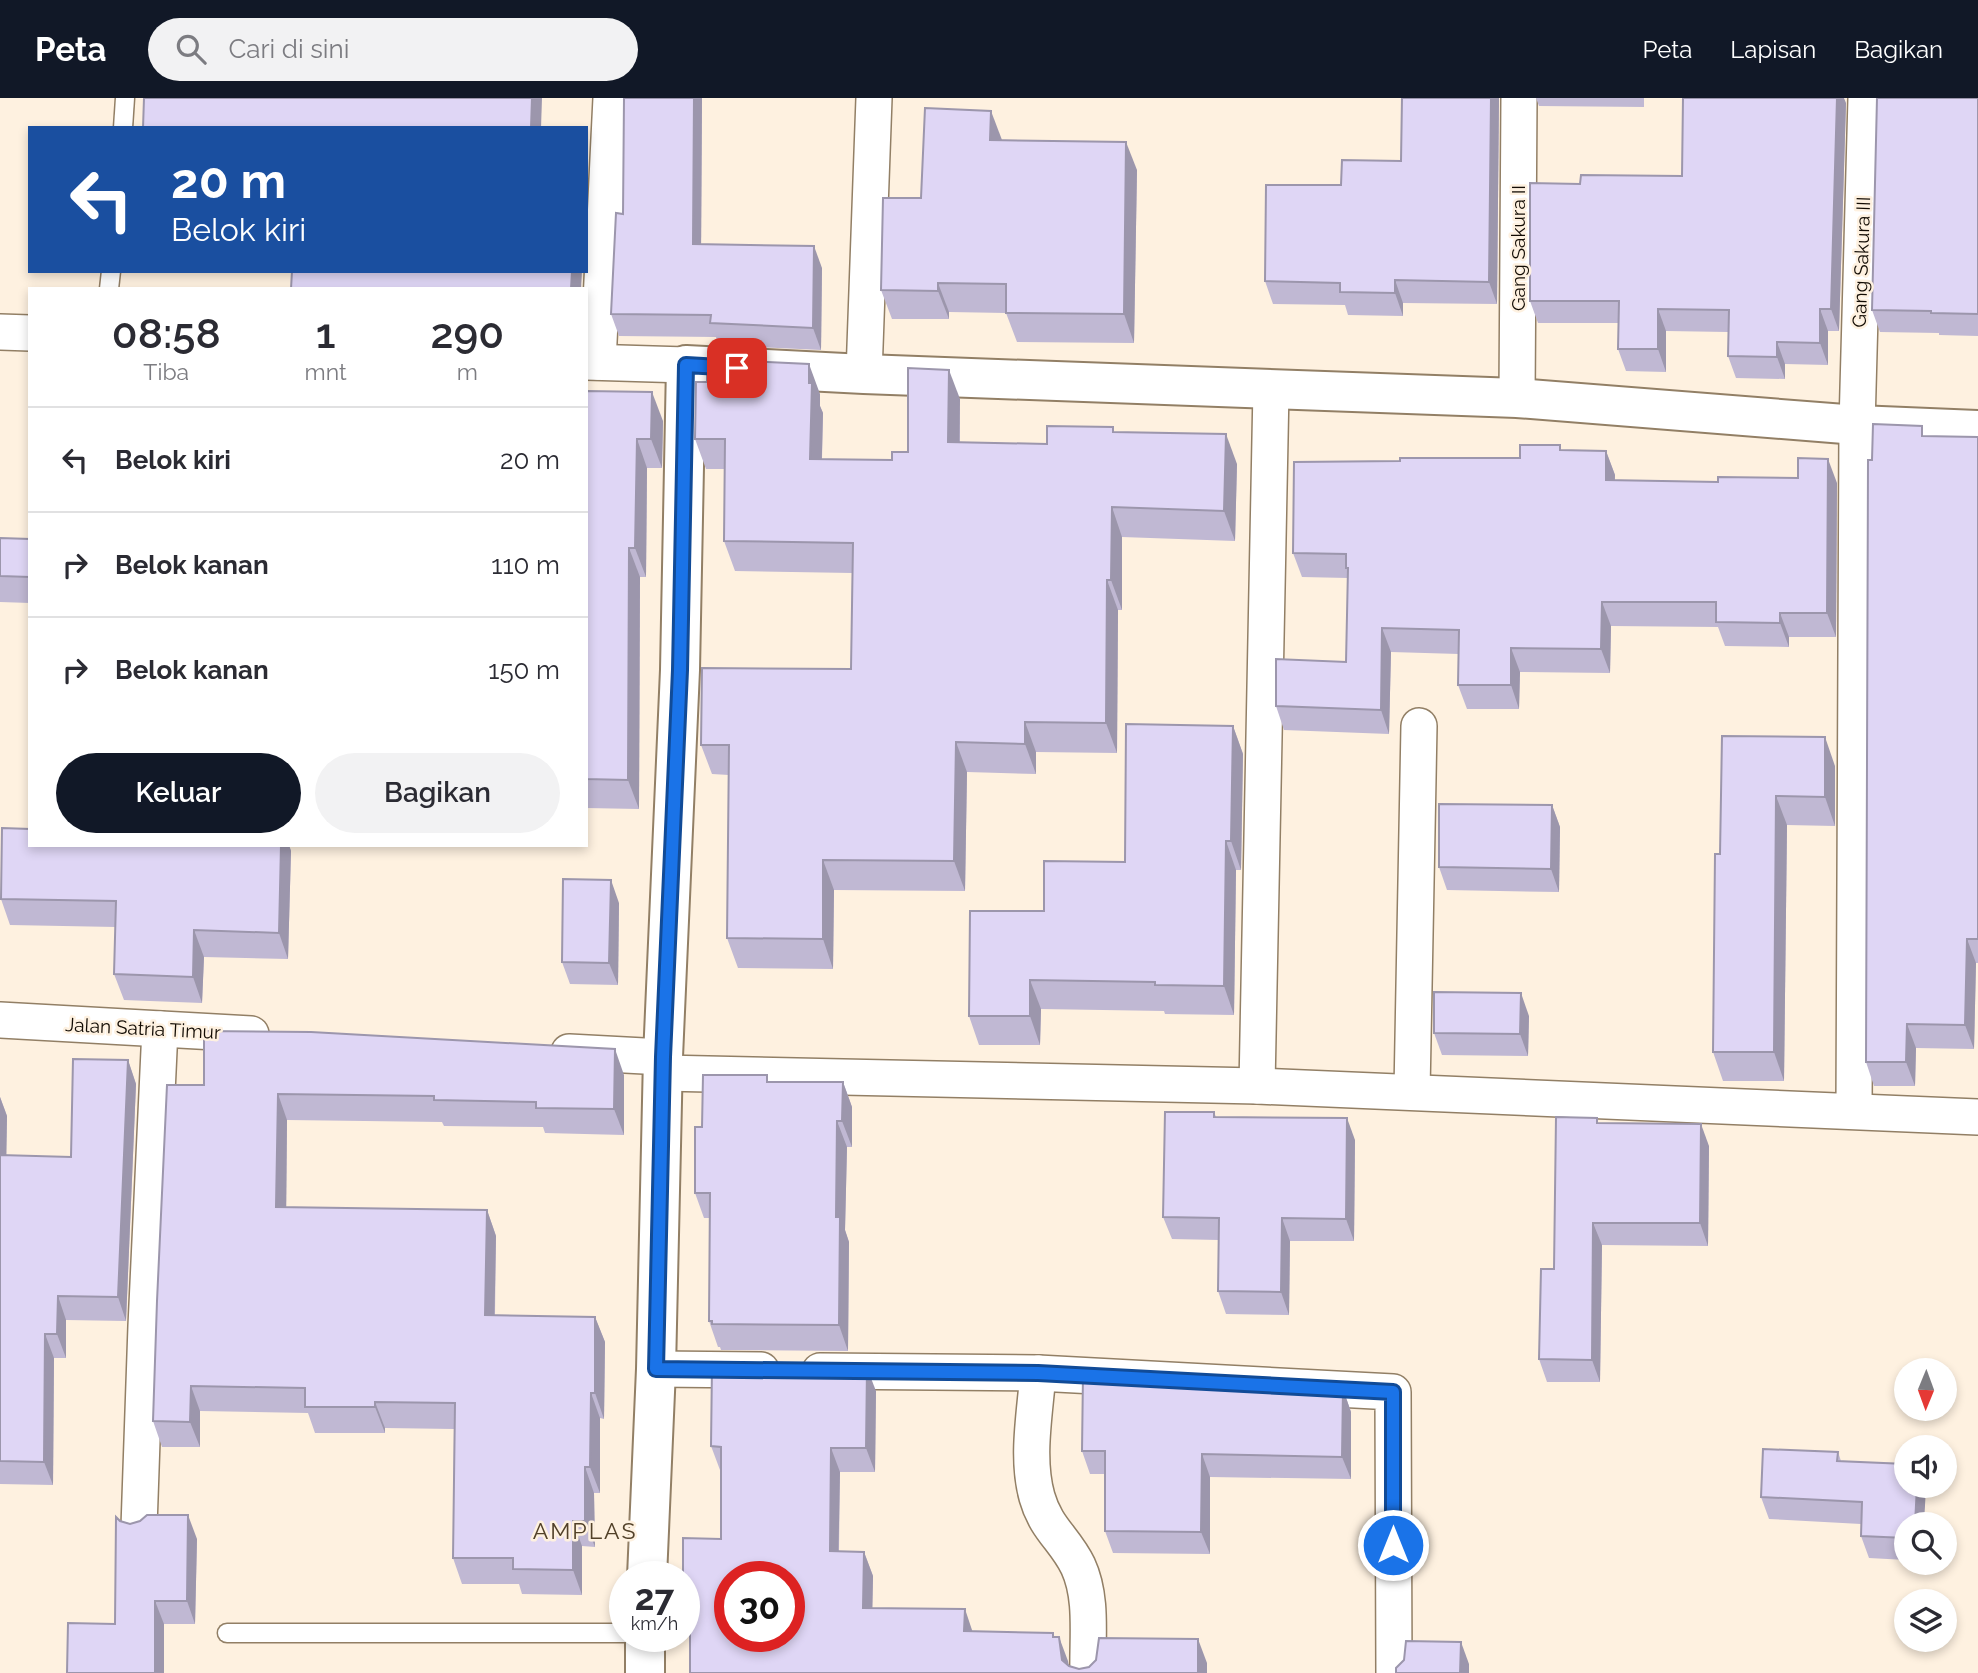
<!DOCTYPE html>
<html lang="id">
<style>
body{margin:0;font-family:Raleway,sans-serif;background:#f2f2f3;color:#2b2b33;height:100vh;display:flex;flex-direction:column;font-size:26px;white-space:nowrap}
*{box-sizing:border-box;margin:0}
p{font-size:23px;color:#7c7c81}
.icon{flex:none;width:38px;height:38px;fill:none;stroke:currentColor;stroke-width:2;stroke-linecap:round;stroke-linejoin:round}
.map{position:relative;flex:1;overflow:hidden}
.sheet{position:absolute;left:28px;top:189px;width:560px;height:560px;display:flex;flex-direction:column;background:#fff;border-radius:0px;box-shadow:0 4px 10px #0003}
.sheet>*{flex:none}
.guide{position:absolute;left:28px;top:28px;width:560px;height:147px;border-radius:0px;box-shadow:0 4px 10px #0003;background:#1a4fa0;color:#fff;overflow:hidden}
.needle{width:46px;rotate:181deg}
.buttons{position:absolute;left:1894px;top:1260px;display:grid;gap:14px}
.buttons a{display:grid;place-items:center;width:63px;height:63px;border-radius:50%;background:#fff;box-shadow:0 4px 10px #0003;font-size:35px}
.speed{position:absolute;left:609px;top:1463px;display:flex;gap:14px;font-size:35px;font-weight:700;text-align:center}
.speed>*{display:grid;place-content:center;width:91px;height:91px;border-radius:50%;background:#fff;box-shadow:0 4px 10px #0003;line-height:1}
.speed small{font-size:18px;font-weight:400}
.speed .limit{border:10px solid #d22;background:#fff;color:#111}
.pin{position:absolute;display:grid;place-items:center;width:60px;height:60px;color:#fff;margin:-30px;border-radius:14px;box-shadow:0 4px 10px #0006}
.me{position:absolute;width:77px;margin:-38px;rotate:0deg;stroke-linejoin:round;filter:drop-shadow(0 0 5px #0008)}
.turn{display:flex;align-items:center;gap:24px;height:147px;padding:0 28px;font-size:32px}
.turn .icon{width:91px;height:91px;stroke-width:2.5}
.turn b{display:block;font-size:49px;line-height:60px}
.eta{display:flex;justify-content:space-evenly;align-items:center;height:119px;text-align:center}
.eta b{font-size:42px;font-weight:600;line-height:49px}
.button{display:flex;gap:14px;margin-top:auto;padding:14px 28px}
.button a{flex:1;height:80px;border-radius:42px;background:#111827;color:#fff;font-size:28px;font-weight:600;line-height:80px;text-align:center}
.button a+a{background:#f2f2f3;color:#2b2b33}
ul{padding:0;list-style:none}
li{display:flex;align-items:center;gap:21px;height:105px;padding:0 28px;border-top:2px solid #e1e1e2}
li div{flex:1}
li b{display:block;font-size:26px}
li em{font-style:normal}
header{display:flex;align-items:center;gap:42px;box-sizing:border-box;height:98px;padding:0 35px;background:#111827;color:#fff}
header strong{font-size:33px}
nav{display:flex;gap:38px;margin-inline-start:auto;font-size:24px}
.search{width:490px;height:63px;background:#f2f2f3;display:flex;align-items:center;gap:18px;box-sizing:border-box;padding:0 24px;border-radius:38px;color:#7c7c81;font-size:26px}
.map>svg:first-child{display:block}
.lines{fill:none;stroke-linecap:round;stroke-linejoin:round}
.service-casing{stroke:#927f65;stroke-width:21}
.minor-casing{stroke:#927f65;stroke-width:38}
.tertiary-casing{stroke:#927f65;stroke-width:42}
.service{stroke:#fff;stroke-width:18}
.minor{stroke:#fff;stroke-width:35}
.tertiary{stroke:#fff;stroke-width:38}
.wall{fill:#c0b8d3}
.shaded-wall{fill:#9c96ac}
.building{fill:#dfd6f5;stroke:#9c96ac;stroke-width:2;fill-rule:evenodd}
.route-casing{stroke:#114b97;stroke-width:18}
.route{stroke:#1a73e8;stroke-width:12}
.labels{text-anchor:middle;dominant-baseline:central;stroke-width:5;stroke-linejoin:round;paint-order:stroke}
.street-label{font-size:19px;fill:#120b03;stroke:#fef1e0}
.quarter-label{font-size:23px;letter-spacing:2px;fill:#524129;stroke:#fef1e0}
</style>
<header>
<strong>Peta</strong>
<div class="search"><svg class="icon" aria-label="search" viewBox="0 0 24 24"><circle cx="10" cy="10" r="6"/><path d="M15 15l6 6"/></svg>Cari di sini</div>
<nav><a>Peta</a><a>Lapisan</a><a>Bagikan</a></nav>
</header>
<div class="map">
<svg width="1978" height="1575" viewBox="0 0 1978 1575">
<rect width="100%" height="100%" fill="#fef1e0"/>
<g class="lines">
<!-- service casing -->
<g class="service-casing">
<g id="service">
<path d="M123 30 125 0"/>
<path d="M109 191 111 173"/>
<path d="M227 1535H625"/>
</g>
</g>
<!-- minor casing -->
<g class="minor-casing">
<g id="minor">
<path d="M0 234 30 235"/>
<path d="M586 264 686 267"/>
<path d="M598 264 611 0"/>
<path d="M864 276 874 0"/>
<path d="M1517 300 1519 0"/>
<path d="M0 922 251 936"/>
<path d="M569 954 663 959"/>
<path d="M663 975 1257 988 1978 1019"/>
<path d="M1257 988 1271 291"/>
<path d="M1412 993 1419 628"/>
<path d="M1854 1012 1857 327 1866 0"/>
<path d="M656 1271 761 1272"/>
<path d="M820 1273 1038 1275 1393 1294 1394 1575"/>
<path d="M1038 1275C1035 1315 1026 1360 1037 1399 1046 1431 1065 1441 1078 1468 1093 1500 1087 1540 1088 1575"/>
<path d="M139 1429 146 1228 160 931"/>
</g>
</g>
<!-- tertiary casing -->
<g class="tertiary-casing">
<g id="tertiary">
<path d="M647 1479 656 1271 663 959 680 572 686 267 864 276 1517 300 1857 327 1978 332"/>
<path d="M645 1575V1538"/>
</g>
</g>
<!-- service -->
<use href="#service" class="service"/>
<!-- minor -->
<use href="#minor" class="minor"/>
<!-- tertiary -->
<use href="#tertiary" class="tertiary"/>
</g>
<!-- wall -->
<g class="wall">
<path d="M624 0H702L701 146 822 170 821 252 718 247 716 239 619 238 611 216 623 116Z"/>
<path d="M1402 0H1499L1497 206 1403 205V218L1348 217 1345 207 1273 206 1265 183 1341 87 1401 63Z"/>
<path d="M1536 0H1644V9L1539 8Z"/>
<path d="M1978 0V238L1939 237V235L1880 234 1872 212Z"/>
<path d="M1846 5 1839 233H1828V267L1785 266V281L1736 280 1728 258V234L1666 233V274L1626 273 1618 251V225H1538L1530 203 1580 86 1682 78Z"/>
<path d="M1002 42 1137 72 1134 245 1017 244 1006 215 949 214V221H892L881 192 921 100Z"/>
<path d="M586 293 663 323 662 370H647L646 479H640L639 711 586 710Z"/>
<path d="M820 296V308L823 315 822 361 892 362 908 354 960 301V344L1047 346 1114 334 1237 366 1235 443 1122 439V512H1118L1117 655 1036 654V676L967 674 965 793 834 792 833 871 738 870 727 840 729 677 712 676 701 647 851 571 852 475 735 473 724 443 725 371H706L695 341Z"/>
<path d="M1926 338 1978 339V865H1976L1974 951 1916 950 1915 988H1874L1866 964 1872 362Z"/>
<path d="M1561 352 1606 353 1615 377V382L1837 385 1836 539H1789V549L1725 548 1718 529 1611 528 1610 575 1520 574 1519 611H1467L1458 587 1459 556 1391 554 1389 636 1284 632 1276 608 1346 564 1348 480 1302 479 1293 455 1400 363 1520 360Z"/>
<path d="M0 440 30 441V505L0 504Z"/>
<path d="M1233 628 1243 656 1241 772H1236L1234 917 1165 916 1164 913 1041 911 1040 947H979L969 918 1044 813 1125 764Z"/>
<path d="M1722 638 1835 668V728L1787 727 1784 983H1723L1713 954 1720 756Z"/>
<path d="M1552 707 1560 729 1559 794 1447 792 1439 769Z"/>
<path d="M30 747H289L291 753 288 861 204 859 202 905 124 902 114 876 116 829 10 827 1 801Z"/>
<path d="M619 805 618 887 570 886 562 864Z"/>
<path d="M1529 918 1528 958 1442 957 1434 935Z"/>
<path d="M128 962 136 986 126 1223 66 1222V1260H54L53 1387 0 1386V999L7 1018 6 1058 71 1059Z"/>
<path d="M624 977V1037L545 1035 543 1029 444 1028 442 1024 287 1022 286 1109 487 1112 496 1138 495 1217 595 1219 605 1244 604 1321 600 1320V1395H594L595 1449 582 1448V1497L522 1496 519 1486H462L453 1460 454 1331 385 1330V1335H315L308 1315 200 1313V1349H162L153 1323 204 987Z"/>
<path d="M769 984H843L852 1009V1049H847L845 1132 849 1144 848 1253 721 1252 720 1249H718L709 1223 710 1120H704L695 1095Z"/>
<path d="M1214 1014 1216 1019 1355 1042 1354 1143H1290L1289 1217 1226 1216 1218 1193 1219 1142 1172 1141 1163 1119Z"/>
<path d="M1599 1025 1709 1048 1708 1148 1602 1147 1600 1284H1547L1539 1261 1554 1171Z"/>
<path d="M1221 1290 1343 1291 1351 1314V1381L1210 1379V1456L1113 1455 1105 1433V1376H1090L1082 1353Z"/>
<path d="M876 1293 875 1374H840L839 1453 864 1454 873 1478 872 1511 973 1533 1059 1539 1068 1568 1079 1571 1207 1565V1575H690V1510L684 1494V1479L721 1441 720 1372 711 1348Z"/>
<path d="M1838 1354 1841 1363 1926 1389 1906 1426V1462L1869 1460 1861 1438V1426L1769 1421 1761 1399Z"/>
<path d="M120 1423 197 1441 195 1526H164V1575H67L115 1526Z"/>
</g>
<!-- shaded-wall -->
<g class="shaded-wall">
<path d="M532 0H542L541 30H531Z"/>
<path d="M694 0H702L701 168 693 146Z"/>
<path d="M1491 0H1499L1497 206 1489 184Z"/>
<path d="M1837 0H1844L1846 5 1839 233 1831 211Z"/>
<path d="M991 13 1002 42 1000 71 990 42Z"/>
<path d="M1126 44 1137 72 1134 245 1124 216Z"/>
<path d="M814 148 822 170 821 252 813 230Z"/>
<path d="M572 173H582L581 191H571Z"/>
<path d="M1395 182 1403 205V218L1395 195Z"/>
<path d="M938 185 949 214V221L938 193Z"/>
<path d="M1658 211 1666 233V274L1658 251Z"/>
<path d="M1820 211 1828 233V267L1820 245Z"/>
<path d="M1777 244 1785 266V281L1777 259Z"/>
<path d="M809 266 820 296V308L823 315 821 391 810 361Z"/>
<path d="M949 272 960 301 959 374 948 344Z"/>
<path d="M652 294 663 323 662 370 651 341Z"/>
<path d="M1226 336 1237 366 1235 443 1224 413Z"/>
<path d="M637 341 647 370 646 479 635 450Z"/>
<path d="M1606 353 1615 377 1614 406 1606 382Z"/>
<path d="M1828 361 1837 385 1836 539 1827 515Z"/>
<path d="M1112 409 1122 439V512L1111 482Z"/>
<path d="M629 450 640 479 639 711 628 682Z"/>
<path d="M1107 482 1118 512 1117 655 1106 625Z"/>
<path d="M1602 504 1611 528 1610 575 1601 551Z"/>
<path d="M1780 515 1789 539V549L1780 525Z"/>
<path d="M1382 530 1391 554 1389 636 1381 612Z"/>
<path d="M1511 550 1520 574 1519 611 1511 587Z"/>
<path d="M1025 624 1036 654V676L1025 646Z"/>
<path d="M1233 628 1243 656 1241 772 1231 743Z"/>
<path d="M1825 639 1835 668V728L1825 699Z"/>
<path d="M956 644 967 674 965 793 954 763Z"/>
<path d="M1776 698 1787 727 1784 983 1774 954Z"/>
<path d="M1552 707 1560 729 1559 794 1551 771Z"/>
<path d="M1226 743 1236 772 1234 917 1224 888Z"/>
<path d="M281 747H289L291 753 288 861 279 835Z"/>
<path d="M823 762 834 792 833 871 823 841Z"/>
<path d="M611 782 619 805 618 887 609 865Z"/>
<path d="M194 832 204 859 202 905 193 879Z"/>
<path d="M1967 841 1976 865 1974 951 1965 927Z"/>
<path d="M1030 882 1041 911 1040 947 1030 918Z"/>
<path d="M1521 895 1529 918 1528 958 1520 936Z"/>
<path d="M1907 926 1916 950 1915 988 1906 964Z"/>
<path d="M615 951 624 977V1037L614 1011Z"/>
<path d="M128 962 136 986 126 1223 118 1199Z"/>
<path d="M843 984 852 1009V1049L842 1023Z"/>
<path d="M278 996 287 1022 286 1135 276 1109Z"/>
<path d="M0 999 7 1018 6 1081 0 1065Z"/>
<path d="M1347 1020 1355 1042 1354 1143 1346 1121Z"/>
<path d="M837 1023 847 1049 845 1132 849 1144 848 1253 839 1227 836 1119Z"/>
<path d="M1701 1026 1709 1048 1708 1148 1700 1125Z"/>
<path d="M487 1112 496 1138 494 1243 485 1217Z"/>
<path d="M1282 1120 1290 1143 1289 1217 1281 1194Z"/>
<path d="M1593 1125 1602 1147 1600 1284 1592 1262Z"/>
<path d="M58 1198 66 1222V1260L57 1236Z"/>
<path d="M595 1219 605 1244 604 1321 595 1295Z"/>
<path d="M45 1236 54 1260 53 1387 44 1364Z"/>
<path d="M867 1270 876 1293 875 1374 866 1350Z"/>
<path d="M191 1288 200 1313V1349L190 1324Z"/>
<path d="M1343 1291 1351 1314V1381L1342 1359Z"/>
<path d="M591 1295 600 1320V1395L590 1369Z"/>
<path d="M375 1304 385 1330V1335L375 1309Z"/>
<path d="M831 1350 840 1374 838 1477 830 1453Z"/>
<path d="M1202 1356 1210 1379V1456L1201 1434Z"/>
<path d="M585 1369 594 1395 595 1449 585 1423Z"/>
<path d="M1917 1388H1925L1926 1389 1924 1426H1915Z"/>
<path d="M188 1417 197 1441 195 1526 187 1503Z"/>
<path d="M573 1423 582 1448V1497L573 1472Z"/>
<path d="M864 1454 873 1478 872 1534 863 1510Z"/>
<path d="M155 1503 164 1526V1575H155Z"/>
<path d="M965 1511 973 1535 964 1533Z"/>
<path d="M1059 1539 1068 1563 1070 1575 1062 1562Z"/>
<path d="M1198 1541 1207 1565V1575H1198Z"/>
<path d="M1461 1544 1469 1566V1575H1460Z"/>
</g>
<!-- building -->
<g class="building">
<path d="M144 0H532L531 30H143Z"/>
<path d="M624 0H694L693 146 814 148 813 230 710 225 711 217 611 216 616 115 623 116Z"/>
<path d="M1402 0H1491L1489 184 1395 182V195L1340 194V185L1265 183 1266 87H1341L1342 62 1401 63Z"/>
<path d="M1683 0H1837L1831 211H1820V245L1777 244V259L1728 258 1729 212 1658 211V251H1618L1619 203H1530V85L1580 86 1581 77 1682 78Z"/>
<path d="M1877 0H1978V216L1931 215V213L1872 212Z"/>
<path d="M925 10 991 13 990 42 1126 44 1124 216 1006 215V186L938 185V193L881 192 883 100H921Z"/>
<path d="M292 173H572L571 191H291Z"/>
<path d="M707 261 809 266V285H812L810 361 892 362V354H908V270L949 272 948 344 1047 346V328L1113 329V334L1226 336 1224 413 1112 409 1111 482H1107L1106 625 1025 624V646L956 644 954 763 823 762V841L727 840 729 647H701L702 570 851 571 853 445 724 443 725 341H695L696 284H707Z"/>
<path d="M586 293 652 294 651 341H637L635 450H629L628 682 586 681Z"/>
<path d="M1873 326 1922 328V338L1978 339V841H1967L1965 927 1907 926 1906 964H1866L1868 362H1872Z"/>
<path d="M1520 347H1560V352L1606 353V382L1718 384V379L1798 380V360L1828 361 1827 515H1780V525L1716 524V504H1602L1601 551 1511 550V587H1458L1459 532 1382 530 1381 612 1276 608V561L1346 564 1348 470H1346V456L1293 455 1294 364 1400 363V360H1520Z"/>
<path d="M0 440 30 441V479L0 478Z"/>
<path d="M1126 626 1233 628 1231 743H1226L1224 888 1155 887V884L1030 882V918H969L970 813H1044V763L1125 764Z"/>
<path d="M1722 638 1825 639V699L1776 698 1774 954H1713L1715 756H1720Z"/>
<path d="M1439 706 1552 707 1551 771 1439 769Z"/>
<path d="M2 730 30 731V747H281L279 835 194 832 193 879 114 876 116 803 1 801Z"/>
<path d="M563 781 611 782 609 865 562 864Z"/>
<path d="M1434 894 1521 895 1520 936 1434 935Z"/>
<path d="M204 933 311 934 615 951 614 1011 536 1010V1004L434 1002V998L278 996 276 1109 487 1112 485 1217 595 1219V1295H591L590 1369H585V1423H573V1472L513 1471V1460H453L455 1305 375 1304V1309H305V1290L191 1288 190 1324 153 1323 157 1203 167 987H204Z"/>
<path d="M73 961 128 962 118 1199 58 1198 57 1236H45L44 1364 0 1363V1057L71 1059Z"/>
<path d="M703 977H767V984H843L842 1023H837L836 1119H840L839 1227 712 1226V1223H709L710 1095H695V1029H702Z"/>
<path d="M1165 1014H1214V1019L1347 1020 1346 1121 1282 1120 1281 1194 1218 1193 1219 1120 1163 1119Z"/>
<path d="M1556 1019 1597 1020V1025L1701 1026 1700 1125H1593L1592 1262 1539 1261 1541 1171H1554Z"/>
<path d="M712 1268 867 1270 866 1350H831L830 1453 864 1454 863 1510 965 1511 964 1533 1053 1535V1539H1059L1062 1562 1069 1568 1079 1571 1089 1569 1096 1562 1099 1540 1198 1541V1575H690V1489H684V1479H683V1440L721 1441V1349L711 1348ZM730 1479H789V1538H730Z"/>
<path d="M1083 1276 1219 1283V1290L1343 1291 1342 1359 1202 1356 1201 1434 1105 1433V1353H1082Z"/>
<path d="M1763 1351 1838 1354 1837 1363 1906 1366V1388H1917L1915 1426H1906V1440L1861 1438 1862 1404 1761 1399Z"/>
<path d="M147 1417H188L187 1503H155V1575H67L68 1525 115 1526 116 1419 120 1423 130 1426 140 1423Z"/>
<path d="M1406 1543 1461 1544 1460 1575H1396V1570L1404 1562Z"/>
</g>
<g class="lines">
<!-- route casing -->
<g class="route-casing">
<path id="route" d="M737 270 686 267 680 572 663 959 656 1271 1038 1275 1393 1294V1447"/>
</g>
<!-- route -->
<use href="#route" class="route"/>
</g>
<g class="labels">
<!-- street labels -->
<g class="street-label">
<text transform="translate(1518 150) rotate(-90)">Gang Sakura II</text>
<text transform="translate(1861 164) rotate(-88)">Gang Sakura III</text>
<text transform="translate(143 930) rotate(3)">Jalan Satria Timur</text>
</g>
<!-- quarter labels -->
<g class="quarter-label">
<text x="585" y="1432">AMPLAS</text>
</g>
</g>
</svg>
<div class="buttons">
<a><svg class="needle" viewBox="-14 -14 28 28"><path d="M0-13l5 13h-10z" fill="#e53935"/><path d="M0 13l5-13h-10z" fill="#7c7c81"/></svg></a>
<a><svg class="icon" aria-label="sound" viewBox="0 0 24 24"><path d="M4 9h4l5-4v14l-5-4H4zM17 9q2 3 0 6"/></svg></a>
<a><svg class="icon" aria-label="search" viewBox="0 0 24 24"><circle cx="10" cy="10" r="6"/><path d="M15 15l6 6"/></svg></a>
<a><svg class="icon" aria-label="layers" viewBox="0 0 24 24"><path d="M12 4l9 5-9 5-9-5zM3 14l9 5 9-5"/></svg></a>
</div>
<div class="speed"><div>27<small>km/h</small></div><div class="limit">30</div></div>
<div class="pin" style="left:737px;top:270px;background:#d93025"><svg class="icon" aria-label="arrive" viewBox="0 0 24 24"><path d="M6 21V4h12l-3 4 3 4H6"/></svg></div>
<svg class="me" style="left:1393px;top:1447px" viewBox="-20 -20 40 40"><circle r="17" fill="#1a73e8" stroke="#fff" stroke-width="3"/><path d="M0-11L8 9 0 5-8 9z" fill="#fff"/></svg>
<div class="guide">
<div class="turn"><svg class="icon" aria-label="left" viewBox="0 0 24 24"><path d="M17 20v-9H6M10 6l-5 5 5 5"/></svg><div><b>20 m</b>Belok kiri</div></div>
</div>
<section class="sheet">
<div class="eta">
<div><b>08:58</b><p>Tiba</p></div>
<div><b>1</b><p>mnt</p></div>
<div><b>290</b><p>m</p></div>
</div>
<ul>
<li><svg class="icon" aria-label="left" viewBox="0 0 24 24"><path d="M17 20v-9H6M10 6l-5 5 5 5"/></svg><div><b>Belok kiri</b></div><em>20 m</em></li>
<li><svg class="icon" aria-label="right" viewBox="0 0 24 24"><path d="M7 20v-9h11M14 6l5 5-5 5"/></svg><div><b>Belok kanan</b></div><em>110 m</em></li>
<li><svg class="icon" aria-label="right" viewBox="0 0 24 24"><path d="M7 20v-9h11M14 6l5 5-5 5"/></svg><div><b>Belok kanan</b></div><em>150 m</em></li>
</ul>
<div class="button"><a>Keluar</a><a>Bagikan</a></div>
</section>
</div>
